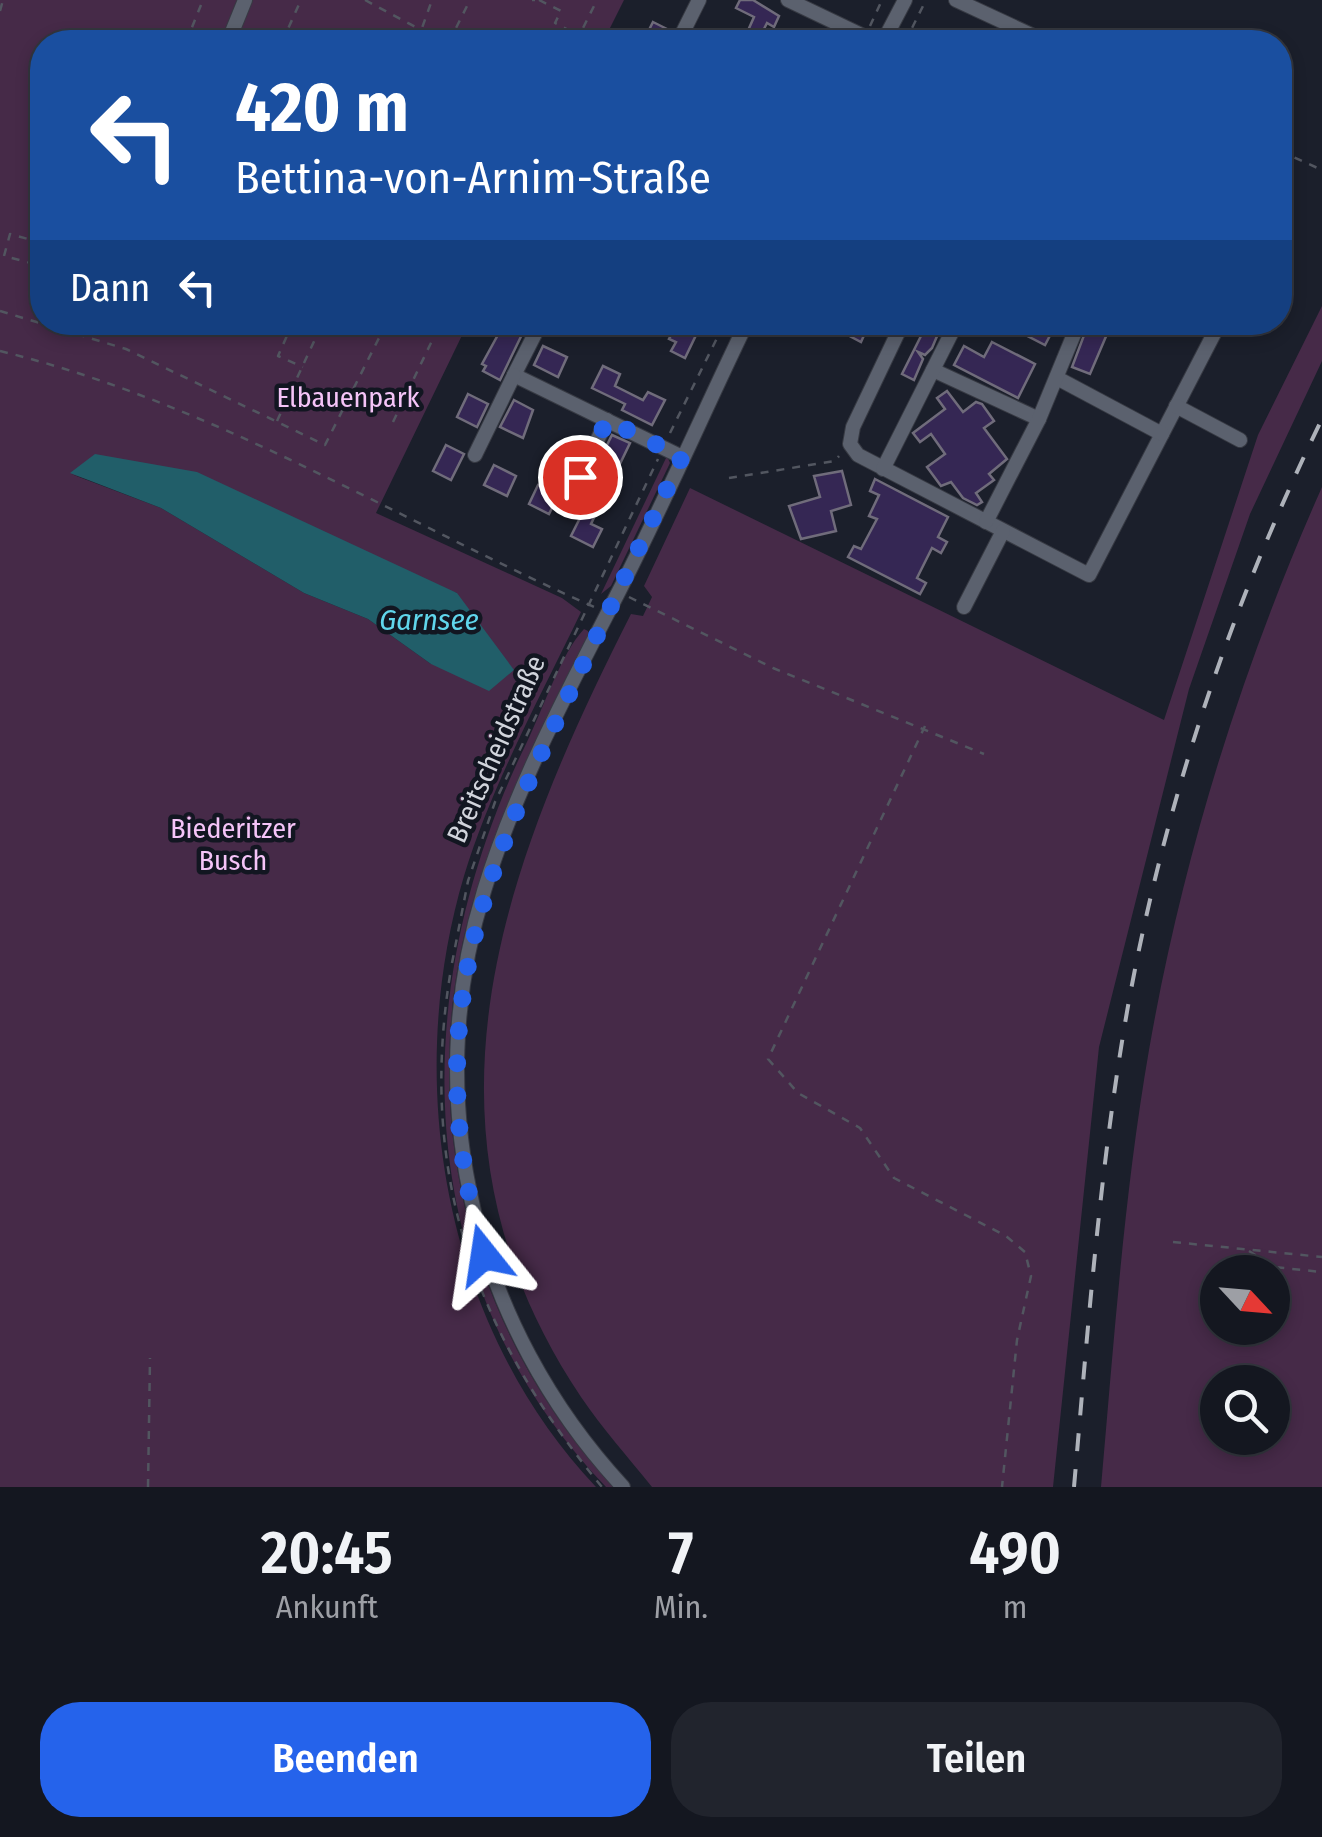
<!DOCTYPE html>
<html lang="de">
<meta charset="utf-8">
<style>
body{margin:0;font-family:"Fira Sans Condensed",sans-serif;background:#21242d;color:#f1f3f6;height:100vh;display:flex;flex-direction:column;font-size:38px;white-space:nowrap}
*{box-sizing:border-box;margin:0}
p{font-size:32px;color:#9d9fa5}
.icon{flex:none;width:55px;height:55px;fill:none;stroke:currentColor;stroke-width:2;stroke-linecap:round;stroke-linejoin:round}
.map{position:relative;height:1487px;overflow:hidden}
.drawer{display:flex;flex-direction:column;background:#141720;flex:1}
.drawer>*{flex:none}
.hud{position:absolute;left:30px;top:30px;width:1262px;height:305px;border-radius:40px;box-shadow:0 5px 15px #0003,0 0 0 2px #33363e;background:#1a4fa0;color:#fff;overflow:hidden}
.needle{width:65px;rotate:116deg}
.controls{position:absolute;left:1200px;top:1255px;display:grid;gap:20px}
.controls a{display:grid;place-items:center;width:90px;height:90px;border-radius:50%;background:#141720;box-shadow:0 5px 15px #0003,0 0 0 2px #33363e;font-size:50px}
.pin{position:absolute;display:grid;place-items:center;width:85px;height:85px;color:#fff;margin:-42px;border:5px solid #fff;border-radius:50%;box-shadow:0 2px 10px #0007}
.me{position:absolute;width:110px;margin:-55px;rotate:345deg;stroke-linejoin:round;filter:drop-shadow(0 0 8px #0008)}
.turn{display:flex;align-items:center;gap:35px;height:210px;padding:0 40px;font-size:45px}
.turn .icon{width:130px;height:130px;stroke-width:2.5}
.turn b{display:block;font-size:70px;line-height:85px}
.then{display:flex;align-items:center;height:95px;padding:0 40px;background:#0003;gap:20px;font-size:38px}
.eta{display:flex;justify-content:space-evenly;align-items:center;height:170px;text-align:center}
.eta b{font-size:60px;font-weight:600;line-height:70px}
.cta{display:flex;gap:20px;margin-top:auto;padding:20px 40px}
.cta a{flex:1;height:115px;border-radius:40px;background:#2563eb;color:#fff;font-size:40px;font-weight:600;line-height:115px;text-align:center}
.cta a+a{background:#21242d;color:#f1f3f6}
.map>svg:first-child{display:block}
.green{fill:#462a48;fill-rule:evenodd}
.water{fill:#215e69}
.building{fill:#352754;stroke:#706c7b;stroke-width:2.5}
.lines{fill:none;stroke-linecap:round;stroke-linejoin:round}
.minor-casing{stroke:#373a43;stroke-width:16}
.path{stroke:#525660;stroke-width:2.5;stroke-dasharray:8 8;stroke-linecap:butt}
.minor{stroke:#5b616e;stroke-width:14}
.rail{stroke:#aeb2ba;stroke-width:4;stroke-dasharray:18 18;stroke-linecap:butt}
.route{stroke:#2563eb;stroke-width:18;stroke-dasharray:0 32.4}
.labels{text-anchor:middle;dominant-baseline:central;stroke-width:9;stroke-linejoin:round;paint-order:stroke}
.park-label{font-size:28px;fill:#f5c4f8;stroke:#121621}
.street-label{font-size:28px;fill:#d1d4dc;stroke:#121621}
.water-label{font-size:30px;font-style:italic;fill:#60d6ec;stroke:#121621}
</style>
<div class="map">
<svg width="1322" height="1487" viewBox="0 0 1322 1487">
<rect width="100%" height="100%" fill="#1b1f2b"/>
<!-- green -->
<g class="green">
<path d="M0 0H624L603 42H42V322L468 323 376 513 562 598 581 612C540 698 492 784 464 876 402 1085 445 1327 596 1487H0ZM71 474 457 593 431 664 368 619 304 593 161 508Z"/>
<path d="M1322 306V361L1250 514 1189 689 1099 1047 1053 1487H652C628 1457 602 1428 581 1397 403 1131 500 872 631 614L643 616 652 597 644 586 690 488 1164 720 1258 435Z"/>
<path d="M667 456 670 463 611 586 601 594Z"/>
<path d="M1322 487V1487H1101C1114 1341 1124 1194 1149 1050 1183 855 1242 667 1322 487ZM1218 1272H1272V1328H1218ZM1272 1382V1438H1218V1382Z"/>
<path d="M584 629 588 631V637C548 722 503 806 475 895 412 1101 466 1330 614 1487H606C407 1280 406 990 526 744 542 712 561 653 584 629Z"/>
</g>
<!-- water -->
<path class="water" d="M95 454 197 472 457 593 514 670 489 691 431 664 368 619 304 593 161 508 70 473Z"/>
<!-- building -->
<g class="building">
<path d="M740 0H753L779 16 774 27 767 23 758 41 746 35 754 17 736 8Z"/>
<path d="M653 22 671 31 666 42H643Z"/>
<path d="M505 322H528L500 380 483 371 486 366 482 364Z"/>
<path d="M823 322H870L861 342Z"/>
<path d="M928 322H943L932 348 925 355 918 352 923 359 914 380 902 374Z"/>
<path d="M1000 322H1057L1045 345Z"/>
<path d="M1089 322 1110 327 1090 374 1072 367Z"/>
<path d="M677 324 697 333 685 358 671 351 676 342 669 339Z"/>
<path d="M992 342 1035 364 1018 398 954 365 964 346 984 357Z"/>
<path d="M543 346 567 357 558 377 534 365Z"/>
<path d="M603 366 620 374 615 386 643 400 648 392 665 400 652 425 622 410 625 404 592 388Z"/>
<path d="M947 391 963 412 976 402 982 404 994 421 984 428 1007 459 989 474 994 480 976 493 982 502 977 505 963 498 951 482 941 486 927 467 945 454 931 434 920 442 913 433 945 409 937 398Z"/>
<path d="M468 394 488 404 477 427 457 417Z"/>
<path d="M514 400 533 410 523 438 500 427Z"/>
<path d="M612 435 630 443 616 472 598 463Z"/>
<path d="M564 441 580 448 570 468 554 461Z"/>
<path d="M446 445 464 454 451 480 433 471Z"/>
<path d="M494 465 516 476 507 496 484 485Z"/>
<path d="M842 471 851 505 831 511 836 531 801 539 789 506 820 497 814 476Z"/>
<path d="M875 479 948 517 938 537 947 542 941 553 932 548 917 578 926 583 920 594 848 557 854 546 861 549 877 519 869 516 879 495 870 491Z"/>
<path d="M589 481 607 490 591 524 602 529 593 547 571 536 585 508 578 505Z"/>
<path d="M538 485 559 494 549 514 529 504Z"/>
</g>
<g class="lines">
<!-- minor casing -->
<g class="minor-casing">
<g id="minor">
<path d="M788 0 876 42"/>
<path d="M956 0 1040 39 1038 42"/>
<path d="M228 42 245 0"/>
<path d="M678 42 699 0"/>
<path d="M883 42 905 0"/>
<path d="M541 322 514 375 682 457"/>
<path d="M903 322 853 427 850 444 858 455 1089 575 1220 322"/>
<path d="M112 324 113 322"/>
<path d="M933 370 1039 419"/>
<path d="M1057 378 1162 434"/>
<path d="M1176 406 1240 440"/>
<path d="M475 455 514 375"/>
<path d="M883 469 957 322"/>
<path d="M566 505 607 420"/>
<path d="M986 522 1039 419 1079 322"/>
<path d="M964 607 1003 531"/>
<path d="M623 1487C474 1326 419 1102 484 891 515 789 568 690 617 595 663 506 703 413 747 322"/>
</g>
</g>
<!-- path -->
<g class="path">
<path d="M365 0 421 30"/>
<path d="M532 0H535"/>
<path d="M539 0 561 11 555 23 580 36"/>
<path d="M0 11 3 0"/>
<path d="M870 26 882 0"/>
<path d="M186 42 203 0"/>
<path d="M282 42 301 0"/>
<path d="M417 42 432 0"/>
<path d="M449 42 470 0"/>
<path d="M576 42 597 0"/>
<path d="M905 42 926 0"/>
<path d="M1280 151 1322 170"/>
<path d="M42 243 10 234 4 256 42 266"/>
<path d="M0 311 126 349 325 445 382 332 361 322"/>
<path d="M293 322 278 356 303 367"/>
<path d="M310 322 320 327"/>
<path d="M0 351C210 402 398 520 594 607"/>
<path d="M277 421 323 322"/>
<path d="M393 422 441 322"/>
<path d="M670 433 725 322"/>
<path d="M729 478 835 461 839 456"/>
<path d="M629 597 773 668 984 754"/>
<path d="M925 726 768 1059 798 1093 860 1128 894 1178 1006 1236 1025 1252 1031 1276 1017 1340 1002 1487"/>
<path d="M452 963 468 881 495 802 658 459"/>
<path d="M450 975C418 1175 476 1334 602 1487"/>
<path d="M1173 1242 1322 1257"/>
<path d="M1249 1251 1274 1267 1322 1272"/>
<path d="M148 1487 150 1358"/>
</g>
<!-- minor -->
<use href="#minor" class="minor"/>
<!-- rail -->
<path class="rail" d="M1074 1487C1088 1327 1100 1165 1128 1006 1165 802 1231 605 1322 419"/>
</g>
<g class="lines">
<!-- route -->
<path class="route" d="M484 1255C423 1042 472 898 564 705 603 622 643 540 682 457L607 420 580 477"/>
</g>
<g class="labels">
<!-- park labels -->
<g class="park-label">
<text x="348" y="397">Elbauenpark</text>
<text x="233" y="828">Biederitzer<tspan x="233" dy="32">Busch</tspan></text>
</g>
<!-- street labels -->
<g class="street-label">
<text transform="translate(496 749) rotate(-66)">Breitscheidstraße</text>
</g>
<!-- water labels -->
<g class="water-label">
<text x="429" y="620">Garnsee</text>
</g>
</g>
</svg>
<div class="controls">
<a><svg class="needle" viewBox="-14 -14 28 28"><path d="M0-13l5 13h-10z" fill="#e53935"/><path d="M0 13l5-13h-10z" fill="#9d9fa5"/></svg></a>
<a><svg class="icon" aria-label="search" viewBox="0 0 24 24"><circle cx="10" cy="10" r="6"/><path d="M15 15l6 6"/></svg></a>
</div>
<div class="pin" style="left:580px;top:477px;background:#d93025"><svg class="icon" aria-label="arrive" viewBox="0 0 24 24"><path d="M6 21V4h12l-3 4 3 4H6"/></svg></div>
<svg class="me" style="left:484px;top:1255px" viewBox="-20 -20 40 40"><path d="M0-17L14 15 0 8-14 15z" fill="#2563eb" stroke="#fff" stroke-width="4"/></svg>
<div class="hud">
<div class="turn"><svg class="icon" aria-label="left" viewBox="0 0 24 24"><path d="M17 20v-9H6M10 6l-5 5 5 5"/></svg><div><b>420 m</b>Bettina-von-Arnim-Straße</div></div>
<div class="then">Dann<svg class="icon" aria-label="left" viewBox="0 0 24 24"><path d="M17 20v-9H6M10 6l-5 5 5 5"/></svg></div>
</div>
</div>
<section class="drawer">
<div class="eta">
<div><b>20:45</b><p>Ankunft</p></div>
<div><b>7</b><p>Min.</p></div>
<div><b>490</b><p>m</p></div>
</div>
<div class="cta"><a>Beenden</a><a>Teilen</a></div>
</section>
